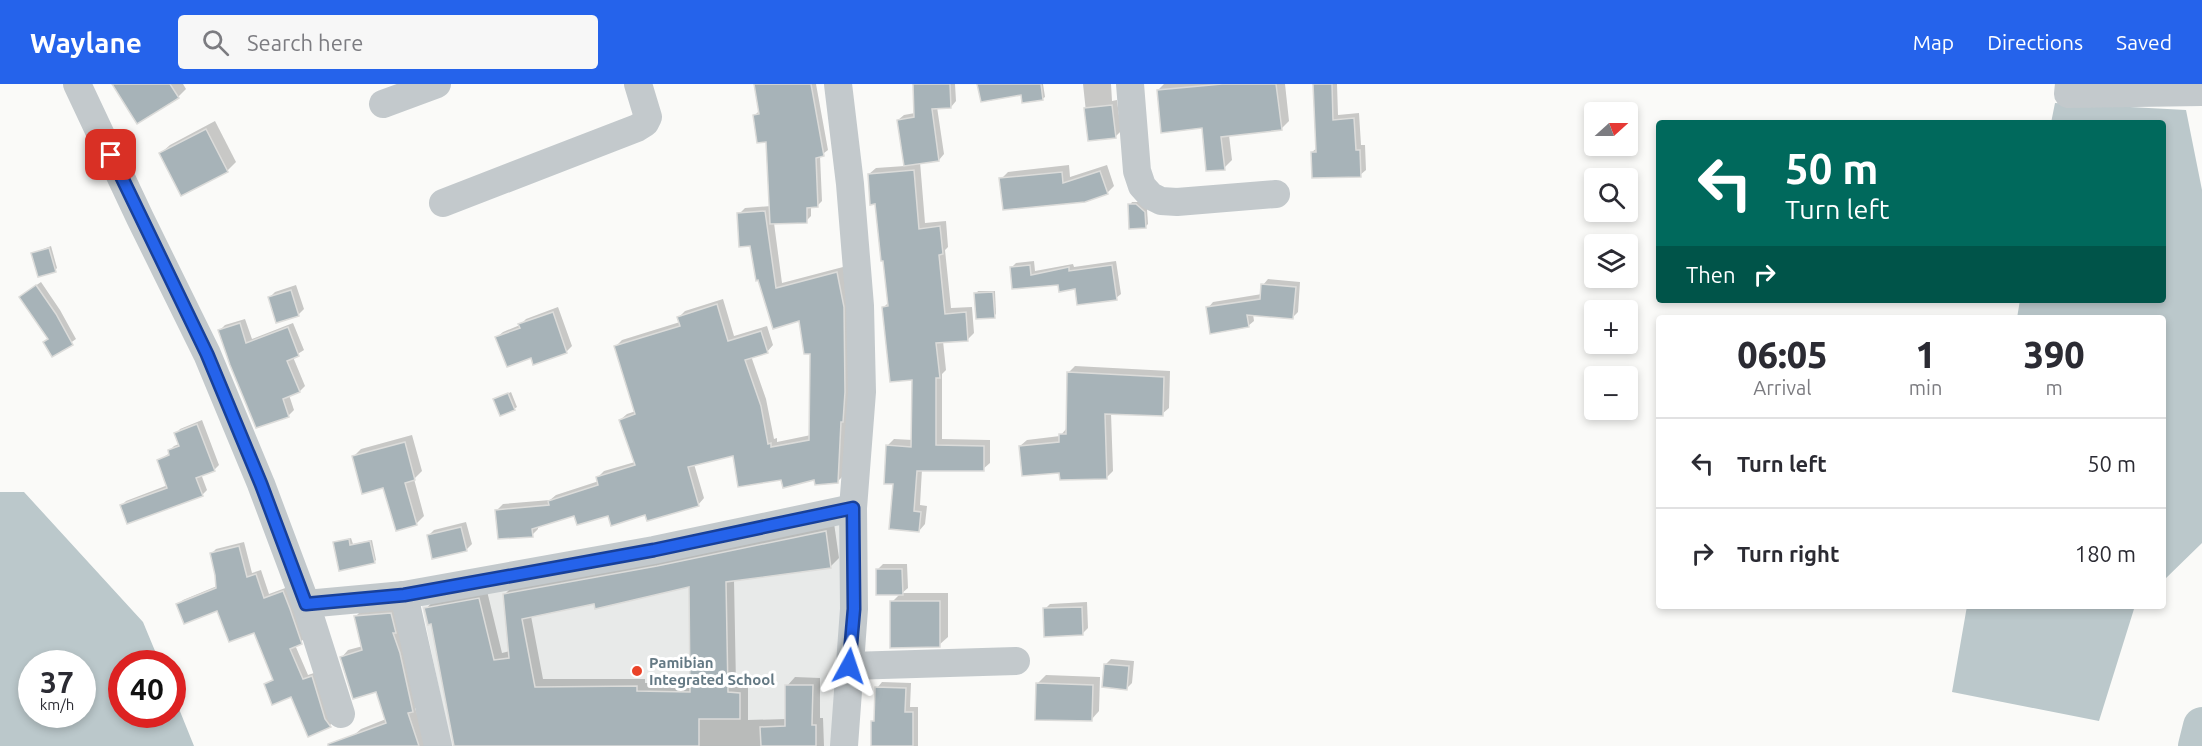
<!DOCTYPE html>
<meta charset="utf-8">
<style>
body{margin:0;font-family:Ubuntu,sans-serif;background:#f7f7f7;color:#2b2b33;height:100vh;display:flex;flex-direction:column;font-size:22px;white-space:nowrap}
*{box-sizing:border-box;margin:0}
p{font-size:20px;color:#7c7c81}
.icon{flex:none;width:33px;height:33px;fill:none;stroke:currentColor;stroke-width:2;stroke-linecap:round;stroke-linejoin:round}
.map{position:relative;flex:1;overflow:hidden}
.drawer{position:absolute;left:1656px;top:231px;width:510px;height:294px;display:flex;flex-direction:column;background:#fff;border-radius:6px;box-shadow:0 3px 9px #0003}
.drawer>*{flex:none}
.guide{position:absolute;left:1656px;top:36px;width:510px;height:183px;border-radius:6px;box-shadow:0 3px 9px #0003;background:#00695c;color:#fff;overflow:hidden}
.needle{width:39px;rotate:69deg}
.tools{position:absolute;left:1584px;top:18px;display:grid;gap:12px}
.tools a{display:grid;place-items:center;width:54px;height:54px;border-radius:6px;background:#fff;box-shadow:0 3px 9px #0003;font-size:30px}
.speed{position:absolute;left:18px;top:566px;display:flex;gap:12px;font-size:30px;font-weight:700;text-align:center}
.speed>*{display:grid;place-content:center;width:78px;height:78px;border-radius:50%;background:#fff;box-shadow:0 3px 9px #0003;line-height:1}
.speed small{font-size:15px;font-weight:400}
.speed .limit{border:9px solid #d22;background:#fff;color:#111}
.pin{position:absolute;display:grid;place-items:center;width:51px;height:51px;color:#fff;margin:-26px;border-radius:12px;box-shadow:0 3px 9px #0006}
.me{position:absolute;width:66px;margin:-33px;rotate:5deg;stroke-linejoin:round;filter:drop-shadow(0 0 4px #0008)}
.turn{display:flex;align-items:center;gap:21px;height:126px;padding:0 30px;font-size:27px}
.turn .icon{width:78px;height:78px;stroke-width:2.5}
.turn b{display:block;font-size:42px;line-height:51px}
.then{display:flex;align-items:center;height:57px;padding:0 30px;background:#0003;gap:12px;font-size:22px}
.eta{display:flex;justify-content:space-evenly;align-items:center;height:102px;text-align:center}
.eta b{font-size:36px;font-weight:800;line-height:42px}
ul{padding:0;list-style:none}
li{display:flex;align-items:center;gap:18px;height:90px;padding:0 30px;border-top:2px solid #e1e1e2}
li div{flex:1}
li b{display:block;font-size:22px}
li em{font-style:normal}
header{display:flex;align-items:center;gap:36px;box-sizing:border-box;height:84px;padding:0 30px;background:#2563eb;color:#fff}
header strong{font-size:28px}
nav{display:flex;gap:33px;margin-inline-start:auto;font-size:21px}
.search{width:420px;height:54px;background:#f7f7f7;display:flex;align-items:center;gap:15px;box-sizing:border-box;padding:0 21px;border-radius:6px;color:#7c7c81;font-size:22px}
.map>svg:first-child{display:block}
.built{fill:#e8eae9}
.water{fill:#bbc8cb;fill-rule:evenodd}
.shadow{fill:#0003;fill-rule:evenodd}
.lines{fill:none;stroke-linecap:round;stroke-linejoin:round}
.river{stroke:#bbc8cb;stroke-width:38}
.building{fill:#a7b3b8;stroke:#dcdcda;stroke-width:1.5;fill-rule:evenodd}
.minor{stroke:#c3c9cc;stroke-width:28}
.route-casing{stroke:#184099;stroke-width:15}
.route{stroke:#2563eb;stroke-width:10}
.poi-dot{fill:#ea4328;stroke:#fff;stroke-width:2}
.labels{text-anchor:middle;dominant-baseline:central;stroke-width:6;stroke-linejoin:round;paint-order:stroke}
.poi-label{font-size:15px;font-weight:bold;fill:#647984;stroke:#fff;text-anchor:start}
</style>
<header>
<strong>Waylane</strong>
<div class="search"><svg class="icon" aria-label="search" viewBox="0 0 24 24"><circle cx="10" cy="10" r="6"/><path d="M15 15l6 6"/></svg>Search here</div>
<nav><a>Map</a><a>Directions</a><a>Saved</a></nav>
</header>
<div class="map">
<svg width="2202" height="662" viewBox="0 0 2202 662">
<rect width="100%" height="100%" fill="#fafaf8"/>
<!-- built -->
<path class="built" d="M848 436 833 662H451L420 513Z"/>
<!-- water -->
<g class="water">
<path d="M2055 19 2186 26 2202 106V459L2163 497V234H2017L2020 216H2163V39H2051Z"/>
<path d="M0 408H24L143 538 160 579H122V630H172L173 610 194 662H0ZM32 579H82V630H32Z"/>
<path d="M1967 522H2137L2134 525 2099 637 1952 608Z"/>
</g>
<!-- shadow -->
<g class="shadow">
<path d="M114 0H183L186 5 178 13Z"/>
<path d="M756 0H816L828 66 820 72 822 117 817 122H811V132L806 137 774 139 782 199 843 183 849 216 851 300 844 391 838 397 816 395 782 394 734 371 694 380 704 414 698 421 646 429 575 430 538 441V445L532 451 497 426 503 420 550 416 556 411 599 397 597 394 604 387 635 378 620 336 627 330 636 327 616 262 622 256 680 238 679 233 685 227 723 215 734 252 767 242 773 261 767 268 751 272 766 315 774 355 777 354V358L811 351V268L801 235 774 243 751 160 739 130 745 124 771 122 767 56 755 31 760 26Z"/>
<path d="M914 0H955L956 17 951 23H937L944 70 939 76 920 78 925 139 946 137 948 163 945 166 951 224 972 223 974 249 967 256 943 257 946 286 942 290V355L990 356V379L983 385H922L920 421 927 422 925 440 919 447 895 399 888 361 894 355 913 356V295L884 223 889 218 876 119 869 90 876 84 905 82 898 36 904 31 915 29Z"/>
<path d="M1021 0H1043L1045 13 1042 15Z"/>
<path d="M1083 0H1111L1112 17 1117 16 1121 47 1115 53 1089 56Z"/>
<path d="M1164 0H1285L1289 37 1281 45 1229 51 1232 76 1224 84 1203 43 1158 6Z"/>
<path d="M1315 0H1337L1338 31 1359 29 1361 61H1365L1366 86 1360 91 1312 68 1317 64Z"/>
<path d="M215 37 236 78 227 87 161 69 170 61Z"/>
<path d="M1069 81 1070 93 1107 81 1114 102 1107 109 1001 95 1008 88Z"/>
<path d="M1132 118H1139L1147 125 1148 140 1145 143 1130 121Z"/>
<path d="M51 162 57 184 55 186 33 169Z"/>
<path d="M1034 177 1035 187 1073 180 1074 183 1116 177 1121 210 1116 214 1059 200 1014 204 1012 183 1016 179Z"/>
<path d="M1268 195 1300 198 1298 228 1292 234 1253 230 1254 237 1248 242 1208 224 1213 218 1262 210 1263 201Z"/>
<path d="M41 198 60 226 76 255 53 271 45 258 49 254 25 209Z"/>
<path d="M296 201 304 225 298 231 269 214 275 208Z"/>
<path d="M978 207H995L996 230 994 232 976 210Z"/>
<path d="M558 223 572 262 566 268 532 272 497 253 503 248 520 241 526 235Z"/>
<path d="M245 235 252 255 293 239 304 266 293 273 305 302 300 307 289 311 294 326 289 331 257 342 220 246 225 241Z"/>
<path d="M1075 282 1170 287 1169 324 1162 330 1111 329 1113 387 1106 394 1061 387 1020 362 1027 356 1060 352 1067 344 1068 289Z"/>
<path d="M511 308 517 323 514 325 495 316Z"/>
<path d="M202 336 219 381 214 386 201 390 207 406 202 411 121 422 126 417 168 401 159 376 170 369 169 367 174 362 179 360 176 350 180 345Z"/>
<path d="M412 351 422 387 414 395 424 432 416 440 384 403 353 373 361 365Z"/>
<path d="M466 438 472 460 466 466 428 452 434 446Z"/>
<path d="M834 439 839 474 830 483 734 496 736 601H748V636L786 635 787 602 795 593 820 594V634H823L824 662H456L432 538 426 525 434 516 487 507 502 569 510 567 505 510 513 502ZM691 502 692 600 645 599V595H543L531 532Z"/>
<path d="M351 454 353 460 372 456 376 476 374 478 334 459Z"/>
<path d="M244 458 252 489 261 486 269 510 288 503 306 554 295 561 308 591 317 588 335 637 330 641 309 651 291 611 266 600 274 594 254 547 218 525 178 521 183 516 217 502 211 470 216 465Z"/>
<path d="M883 480H907L908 504 902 509H948V553L939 561 892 518 900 510 877 486Z"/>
<path d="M1087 518 1088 544 1082 550 1045 525 1050 520Z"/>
<path d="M398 523 419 619 415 624 428 662H358L354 651 361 645 386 635 377 606 342 573 348 566 363 562 355 533 362 526Z"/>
<path d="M1111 575 1134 577 1132 599 1127 604 1106 580Z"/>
<path d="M1046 591 1100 593 1099 627 1091 636 1037 600Z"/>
<path d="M882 598 911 599 910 623H918V662H873V637L876 635 877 604Z"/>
</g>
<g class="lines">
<!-- river -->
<path class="river" d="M2197 662 2202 642"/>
</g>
<!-- building -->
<g class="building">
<path d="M112 0H170L179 14 137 40Z"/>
<path d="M754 0H811L824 72 816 74 818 123 807 124V139L770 140 766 58 757 59 753 31 759 30Z"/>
<path d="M913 0H950L951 24 932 25 939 77 904 82 897 36 914 33Z"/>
<path d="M977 0H1041L1043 16 1022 19 1021 11 981 18Z"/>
<path d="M1222 0H1276L1282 46 1221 53 1225 86 1206 87 1202 44 1161 49 1157 6Z"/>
<path d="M1313 0H1332L1333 36 1354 34 1356 66H1360L1361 93 1312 94 1311 68H1316Z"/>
<path d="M1112 21 1116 54 1088 57 1084 24Z"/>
<path d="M206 45 228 88 181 112 159 69Z"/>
<path d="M914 86 919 145 940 142 943 170 939 171 945 230 966 228 968 257 936 259 940 294H936V361L984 362V387H917L914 427 921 428 919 448 889 445 893 400H884L886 361 911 363 912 296 890 298 882 223 888 222 883 177H881L875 120 870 121 868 90Z"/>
<path d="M1100 87 1108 110 1085 118 1003 126 999 94 1062 88 1063 99Z"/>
<path d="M1128 120H1136L1145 128 1146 144 1129 145Z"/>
<path d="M765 127 776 204 837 188 844 223 845 308 843 338H841L838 399 815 401 814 396 783 404 781 396 738 403 733 372 688 383 699 422 647 437 645 431 611 442 608 432 577 441 574 432 532 445 533 453 498 455 495 426 549 421 548 417 598 401 596 393 635 381 619 336 635 330 614 262 680 242 677 233 717 220 728 257 761 247 768 269 745 276 761 322 768 360 771 359V363L809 356 810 270H804L799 237 773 245 758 196 756 197 750 162 739 163 737 129Z"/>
<path d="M49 164 56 188 38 193 31 169Z"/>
<path d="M1030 181 1031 191 1069 183V187L1112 181 1117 216 1077 221 1075 205 1059 208 1058 201 1012 205 1010 183Z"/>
<path d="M1261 200 1296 203 1293 235 1247 231 1249 243 1210 250 1206 223 1260 215Z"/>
<path d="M36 201 56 230 73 261 52 273 43 258 48 255 19 213Z"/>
<path d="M291 206 299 232 276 239 268 213Z"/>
<path d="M993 208 995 234 976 235 974 209Z"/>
<path d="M553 228 567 269 533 281 531 274 507 283 495 253 520 244 518 240Z"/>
<path d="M240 239 246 259 288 243 299 272 287 277 300 308 283 315 289 333 256 344 230 281 218 246Z"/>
<path d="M1067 288 1164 293 1163 332 1105 330 1107 395 1060 396 1059 389 1022 392 1019 362 1059 358V350H1066Z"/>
<path d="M508 309 515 326 500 332 493 315Z"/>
<path d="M197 340 215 387 196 394 203 412 127 440 120 421 167 404 157 376 169 371 168 366 179 362 174 349Z"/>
<path d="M405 358 415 396 405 399 417 441 396 447 383 404 362 410 352 372Z"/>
<path d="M461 443 467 467 432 475 427 451Z"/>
<path d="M826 447 831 484 726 498 728 608 740 609V635H699V662H454L431 540 428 541 424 524 479 514 494 576 509 574 503 510 657 482ZM689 503 690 608 637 607V602L535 603 522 535 594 520 595 525Z"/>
<path d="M349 455 350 461 370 457 375 479 339 487 333 458Z"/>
<path d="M239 462 247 493 256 490 264 514 283 507 290 525 302 560 290 565 303 595 312 592 325 635 331 643 308 653 291 613 272 621 264 600 273 596 254 549 229 558 217 527 184 540 176 520 216 504 215 491 210 469Z"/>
<path d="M876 485H902L903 511H876Z"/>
<path d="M890 517H940V563L890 564Z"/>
<path d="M1082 523 1083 551 1044 553 1043 524Z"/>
<path d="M391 529 396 549H393L400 569 413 628 408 629 419 662H328V660L386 639 376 608 353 615 340 573 362 566 354 532Z"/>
<path d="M1104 580 1129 582 1127 606 1102 603Z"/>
<path d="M1036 599 1093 601 1092 637 1035 636Z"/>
<path d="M785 601H813L812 641H816V662H761L760 643 785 642Z"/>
<path d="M875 603 906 604 905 628H913V662H871V637H874Z"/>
</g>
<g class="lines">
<!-- minor -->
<g class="minor">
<path d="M77 0 140 134 207 270 261 400 306 520 341 630"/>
<path d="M838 0 850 100 860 222 862 308 853 424 854 525 844 662"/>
<path d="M1130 0 1137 87 1142 102 1151 112 1161 117 1177 118 1276 110"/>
<path d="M2069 0 2068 10 2202 8"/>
<path d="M383 20 437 0"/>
<path d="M443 119 637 44 645 39 648 33 638 0"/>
<path d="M404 511 438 662"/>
<path d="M306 520 404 511 654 466 853 424"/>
<path d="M849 582 1016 577"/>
</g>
</g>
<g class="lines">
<!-- route casing -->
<g class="route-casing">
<path id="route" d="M111 71 207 270 261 400 306 520 404 511 654 466 853 424 854 525 849 582"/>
</g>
<!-- route -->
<use href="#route" class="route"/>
</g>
<!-- markers -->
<circle class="poi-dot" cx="637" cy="587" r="6"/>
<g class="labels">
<!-- poi labels -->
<g class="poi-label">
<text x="649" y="578">Pamibian<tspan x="649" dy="17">Integrated School</tspan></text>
</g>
</g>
</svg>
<div class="tools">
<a><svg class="needle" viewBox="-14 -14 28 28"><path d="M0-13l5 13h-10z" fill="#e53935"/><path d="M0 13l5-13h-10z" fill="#7c7c81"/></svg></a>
<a><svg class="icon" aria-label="search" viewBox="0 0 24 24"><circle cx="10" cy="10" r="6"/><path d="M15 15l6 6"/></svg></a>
<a><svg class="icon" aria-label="layers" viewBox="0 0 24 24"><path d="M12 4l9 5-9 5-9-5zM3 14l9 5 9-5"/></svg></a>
<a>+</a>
<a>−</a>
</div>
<div class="speed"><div>37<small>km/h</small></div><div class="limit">40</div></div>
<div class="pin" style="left:111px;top:71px;background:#d93025"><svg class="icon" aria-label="arrive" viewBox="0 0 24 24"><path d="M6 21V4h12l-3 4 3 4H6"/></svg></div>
<svg class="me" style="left:849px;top:582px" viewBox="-20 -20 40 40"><path d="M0-17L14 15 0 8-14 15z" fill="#2563eb" stroke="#fff" stroke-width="4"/></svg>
<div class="guide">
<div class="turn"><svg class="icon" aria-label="left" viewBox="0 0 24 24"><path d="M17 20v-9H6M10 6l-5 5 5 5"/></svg><div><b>50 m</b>Turn left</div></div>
<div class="then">Then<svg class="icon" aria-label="right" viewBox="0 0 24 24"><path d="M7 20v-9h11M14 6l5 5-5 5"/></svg></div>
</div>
<section class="drawer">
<div class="eta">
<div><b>06:05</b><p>Arrival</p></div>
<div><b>1</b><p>min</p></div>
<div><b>390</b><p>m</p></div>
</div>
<ul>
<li><svg class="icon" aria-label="left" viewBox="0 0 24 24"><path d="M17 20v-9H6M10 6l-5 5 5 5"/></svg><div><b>Turn left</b></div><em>50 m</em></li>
<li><svg class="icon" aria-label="right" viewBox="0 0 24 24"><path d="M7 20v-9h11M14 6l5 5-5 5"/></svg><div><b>Turn right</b></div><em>180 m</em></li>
</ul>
</section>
</div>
